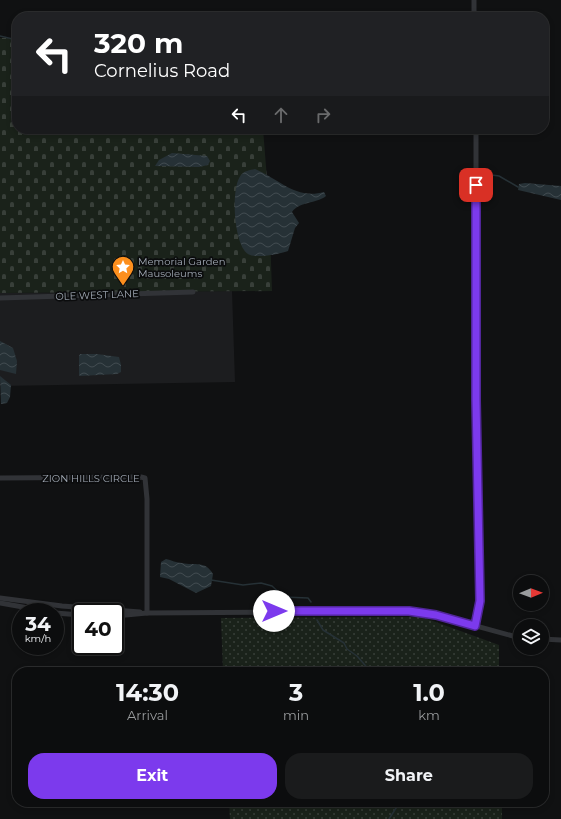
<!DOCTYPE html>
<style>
body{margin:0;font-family:Montserrat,sans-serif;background:#1a1b1c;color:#f1f3f6;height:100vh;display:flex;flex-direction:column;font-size:15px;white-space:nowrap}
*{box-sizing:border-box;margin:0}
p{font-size:13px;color:#9a9c9e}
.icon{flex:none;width:22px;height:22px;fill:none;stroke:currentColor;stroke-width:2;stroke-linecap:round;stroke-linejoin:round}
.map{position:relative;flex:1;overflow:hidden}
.details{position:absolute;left:12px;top:667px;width:537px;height:140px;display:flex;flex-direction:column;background:#0c0d0e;border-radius:16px;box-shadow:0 2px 6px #0003,0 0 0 1px #2c2d2e}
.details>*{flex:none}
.hud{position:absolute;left:12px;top:12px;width:537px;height:122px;border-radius:16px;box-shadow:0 2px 6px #0003,0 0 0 1px #2c2d2e;background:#202124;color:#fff;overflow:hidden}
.needle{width:26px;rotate:89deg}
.tools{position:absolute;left:513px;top:575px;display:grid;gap:8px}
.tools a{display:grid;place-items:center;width:36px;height:36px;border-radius:50%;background:#0c0d0e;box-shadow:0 2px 6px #0003,0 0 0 1px #2c2d2e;font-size:20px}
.speed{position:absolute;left:12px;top:603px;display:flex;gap:8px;font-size:20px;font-weight:700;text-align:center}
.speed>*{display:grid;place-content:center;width:52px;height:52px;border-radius:50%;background:#0c0d0e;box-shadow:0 2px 6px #0003,0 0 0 1px #2c2d2e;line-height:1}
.speed small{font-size:10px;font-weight:400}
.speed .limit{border:2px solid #111;border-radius:6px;background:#fff;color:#111}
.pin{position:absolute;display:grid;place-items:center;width:34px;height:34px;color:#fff;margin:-17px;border-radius:8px;box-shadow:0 2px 6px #0006}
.me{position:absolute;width:44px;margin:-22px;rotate:90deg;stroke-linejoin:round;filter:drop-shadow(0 0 3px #0008)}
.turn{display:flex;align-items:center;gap:14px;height:84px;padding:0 16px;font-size:18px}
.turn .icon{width:52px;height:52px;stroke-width:2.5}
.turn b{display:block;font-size:28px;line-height:34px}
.lanes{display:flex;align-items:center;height:38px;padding:0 16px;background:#0003;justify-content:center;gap:20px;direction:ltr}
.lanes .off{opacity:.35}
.eta{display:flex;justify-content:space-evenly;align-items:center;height:68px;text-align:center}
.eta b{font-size:24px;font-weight:700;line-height:28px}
.primary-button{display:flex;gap:8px;margin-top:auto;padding:8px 16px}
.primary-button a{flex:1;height:46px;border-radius:16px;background:#7c3aed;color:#fff;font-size:16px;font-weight:700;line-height:46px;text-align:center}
.primary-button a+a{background:#1a1b1c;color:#f1f3f6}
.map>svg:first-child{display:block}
.built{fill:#1c1d1f}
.grass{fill:url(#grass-dots)}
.cemetery{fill:url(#cemetery-stones)}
.water{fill:url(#water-waves)}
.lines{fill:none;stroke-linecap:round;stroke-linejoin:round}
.stream{stroke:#263136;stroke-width:1.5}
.minor{stroke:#313337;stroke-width:5}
.route-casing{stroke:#51269a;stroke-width:10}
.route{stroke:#7c3aed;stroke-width:7}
.labels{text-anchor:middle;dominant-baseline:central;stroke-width:3.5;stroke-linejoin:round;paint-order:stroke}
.poi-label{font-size:10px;fill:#a1a9b4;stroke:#0b0c0d;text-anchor:start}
.street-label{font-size:10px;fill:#a1a9b4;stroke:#0b0c0d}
</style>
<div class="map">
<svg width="561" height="819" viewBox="0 0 561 819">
<defs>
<pattern id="grass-dots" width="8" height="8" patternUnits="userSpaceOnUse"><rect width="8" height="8" fill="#1a221a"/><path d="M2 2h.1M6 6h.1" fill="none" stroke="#383f39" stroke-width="1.8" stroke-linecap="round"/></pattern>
<pattern id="cemetery-stones" width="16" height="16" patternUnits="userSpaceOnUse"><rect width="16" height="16" fill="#1a221a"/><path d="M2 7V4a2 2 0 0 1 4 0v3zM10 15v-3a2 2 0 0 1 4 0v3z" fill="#383f39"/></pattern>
<pattern id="water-waves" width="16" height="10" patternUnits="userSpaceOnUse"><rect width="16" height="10" fill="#263136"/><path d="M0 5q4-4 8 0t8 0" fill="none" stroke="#424c51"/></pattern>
</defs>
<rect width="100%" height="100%" fill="#101112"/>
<!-- built -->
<path class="built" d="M232 291 235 382 0 386V293Z"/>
<!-- grass -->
<g class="grass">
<path d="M422 617 499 645V672H223L221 618Z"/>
<path d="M229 802H502V819H230Z"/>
</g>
<!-- cemetery -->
<path class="cemetery" d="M0 38H17V129H263L269 204 272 291 0 293Z"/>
<!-- water -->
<g class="water">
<path d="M172 153 207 156 210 161 208 165 199 167 155 166 159 160Z"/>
<path d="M255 169C279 179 296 200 324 192L326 196C316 204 300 201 292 212L299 223 295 228 288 251C279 254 256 259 248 254 234 246 230 188 241 175 244 171 250 170 255 169Z"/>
<path d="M525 183 561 186V200L518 190 519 184Z"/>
<path d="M0 341 13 348 17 361 16 374 0 370Z"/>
<path d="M80 354H97L119 357 121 365V372L117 374 80 376 79 375V356Z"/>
<path d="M0 376 11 385 10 397 7 403 1 404Z"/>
<path d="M166 559C171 560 177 563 182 563 195 566 205 560 213 574L211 586 196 593 169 579 160 577 161 562Z"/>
</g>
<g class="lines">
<!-- stream -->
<g class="stream">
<path d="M0 36 17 40"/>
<path d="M479 181 485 174 499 176 518 187"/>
<path d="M211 580 243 585 261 583 272 586 284 597 308 598 311 602"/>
<path d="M317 620 323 630 344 643 347 649 357 656 371 672"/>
<path d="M389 819 400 802"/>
</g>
<!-- minor -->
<g class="minor">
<path d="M474 0V17"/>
<path d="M0 298 193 292"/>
<path d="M0 478 141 477 145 478 147 499V613"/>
<path d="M0 598 62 606 140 612"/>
<path d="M0 603 51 612"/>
<path d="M55 613 81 615"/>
<path d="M115 616 147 613 409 611 436 615 520 638"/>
<path d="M475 626 480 601 476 400V129"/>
<path d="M542 639 561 640"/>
</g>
</g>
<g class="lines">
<!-- route casing -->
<g class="route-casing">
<path id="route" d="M274 611H409L436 615 475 626 480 601 476 400V185"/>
</g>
<!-- route -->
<use href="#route" class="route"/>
</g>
<!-- icons -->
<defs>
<g id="sight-pin" transform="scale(1.15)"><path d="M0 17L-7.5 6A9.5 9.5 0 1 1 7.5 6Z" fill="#fd8f1d" stroke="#0b0c0d"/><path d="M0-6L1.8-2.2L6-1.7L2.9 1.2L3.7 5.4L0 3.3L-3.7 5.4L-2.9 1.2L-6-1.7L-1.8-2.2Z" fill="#fff"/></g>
</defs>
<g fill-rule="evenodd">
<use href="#sight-pin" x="123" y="267"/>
</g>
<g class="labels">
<!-- poi labels -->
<g class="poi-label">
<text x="138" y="261">Memorial Garden<tspan x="138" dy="12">Mausoleums</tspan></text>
</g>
<!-- street labels -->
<g class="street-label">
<text transform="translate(97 295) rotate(-2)">OLE WEST LANE</text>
<text x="91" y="478">ZION HILLS CIRCLE</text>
</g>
</g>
</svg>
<div class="tools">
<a><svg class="needle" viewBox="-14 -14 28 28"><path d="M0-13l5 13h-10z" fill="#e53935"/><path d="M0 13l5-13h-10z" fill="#9a9c9e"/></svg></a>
<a><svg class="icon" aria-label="layers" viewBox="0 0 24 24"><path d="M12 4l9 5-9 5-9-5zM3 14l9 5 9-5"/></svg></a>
</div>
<div class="speed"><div>34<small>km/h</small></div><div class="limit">40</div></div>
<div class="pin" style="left:476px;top:185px;background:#d93025"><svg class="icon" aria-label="arrive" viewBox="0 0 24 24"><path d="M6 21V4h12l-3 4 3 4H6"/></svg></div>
<svg class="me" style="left:274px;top:611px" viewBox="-20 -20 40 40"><circle r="19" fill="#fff"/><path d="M0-13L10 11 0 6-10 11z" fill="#7c3aed"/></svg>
<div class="hud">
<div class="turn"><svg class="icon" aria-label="left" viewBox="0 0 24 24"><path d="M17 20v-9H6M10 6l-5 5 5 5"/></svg><div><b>320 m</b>Cornelius Road</div></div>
<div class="lanes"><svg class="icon" aria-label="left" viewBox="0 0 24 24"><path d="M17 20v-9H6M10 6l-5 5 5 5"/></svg><svg class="icon off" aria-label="ahead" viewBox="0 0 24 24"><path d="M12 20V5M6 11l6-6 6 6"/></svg><svg class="icon off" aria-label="right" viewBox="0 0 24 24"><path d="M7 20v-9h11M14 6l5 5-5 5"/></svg></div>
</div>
<section class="details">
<div class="eta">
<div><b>14:30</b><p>Arrival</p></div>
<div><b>3</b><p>min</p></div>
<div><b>1.0</b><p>km</p></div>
</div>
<div class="primary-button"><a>Exit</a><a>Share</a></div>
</section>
</div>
